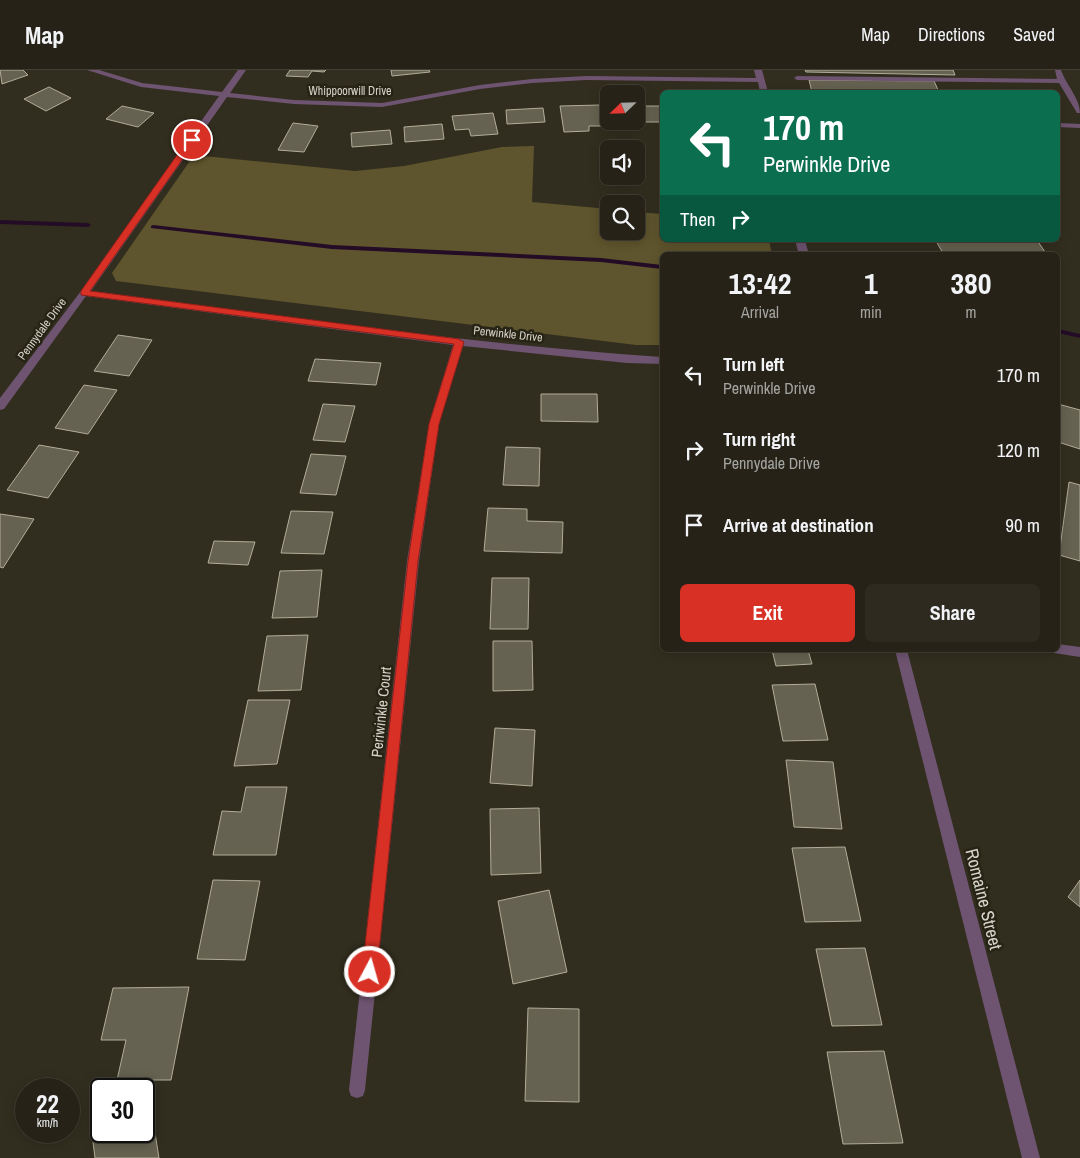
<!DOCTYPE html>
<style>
body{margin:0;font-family:"Archivo Narrow",sans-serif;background:#2e2a20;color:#f1f3f6;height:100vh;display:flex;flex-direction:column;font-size:19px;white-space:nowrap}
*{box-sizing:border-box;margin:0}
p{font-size:16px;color:#a4a4a1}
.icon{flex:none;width:28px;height:28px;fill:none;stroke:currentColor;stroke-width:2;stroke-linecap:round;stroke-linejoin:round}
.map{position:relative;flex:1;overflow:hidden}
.panel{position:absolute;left:660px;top:182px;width:400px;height:400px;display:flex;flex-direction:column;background:#262217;border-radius:8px;box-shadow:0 2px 12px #0003,0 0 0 1px #423f36}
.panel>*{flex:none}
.top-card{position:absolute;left:660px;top:20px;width:400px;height:152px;border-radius:8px;box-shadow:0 2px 12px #0003,0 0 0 1px #423f36;background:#0b6e4f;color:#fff;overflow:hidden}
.needle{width:32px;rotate:247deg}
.fabs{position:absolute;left:600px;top:15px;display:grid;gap:10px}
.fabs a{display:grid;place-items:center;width:45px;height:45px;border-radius:8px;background:#262217;box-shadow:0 2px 12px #0003,0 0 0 1px #423f36;font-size:25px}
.speed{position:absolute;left:15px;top:1008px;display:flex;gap:10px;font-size:25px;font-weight:700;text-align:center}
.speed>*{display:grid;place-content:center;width:65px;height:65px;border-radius:50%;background:#262217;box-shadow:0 2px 12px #0003,0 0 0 1px #423f36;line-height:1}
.speed small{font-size:12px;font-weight:400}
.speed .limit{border:2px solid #111;border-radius:8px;background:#fff;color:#111}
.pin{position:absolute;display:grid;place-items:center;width:42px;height:42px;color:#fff;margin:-21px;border:2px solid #fff;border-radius:50%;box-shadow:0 1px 5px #0007}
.me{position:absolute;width:55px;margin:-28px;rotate:6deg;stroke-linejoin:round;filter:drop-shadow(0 0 4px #0008)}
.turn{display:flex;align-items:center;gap:18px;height:105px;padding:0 20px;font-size:22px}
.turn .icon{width:65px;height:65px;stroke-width:2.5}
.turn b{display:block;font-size:35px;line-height:42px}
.then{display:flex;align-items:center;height:48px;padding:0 20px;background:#0003;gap:10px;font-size:19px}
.eta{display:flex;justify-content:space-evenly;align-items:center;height:85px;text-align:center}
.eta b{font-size:30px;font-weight:700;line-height:35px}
.action{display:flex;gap:10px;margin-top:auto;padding:10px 20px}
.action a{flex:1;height:58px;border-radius:8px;background:#d93025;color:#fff;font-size:20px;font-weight:700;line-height:58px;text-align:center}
.action a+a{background:#2e2a20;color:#f1f3f6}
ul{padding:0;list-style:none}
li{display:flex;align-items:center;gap:15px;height:75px;padding:0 20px}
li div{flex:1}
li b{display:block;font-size:19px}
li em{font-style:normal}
header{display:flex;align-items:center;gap:30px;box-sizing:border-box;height:70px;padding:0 25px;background:#262217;border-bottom:1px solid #423f36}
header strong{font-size:24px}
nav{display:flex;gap:28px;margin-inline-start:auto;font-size:18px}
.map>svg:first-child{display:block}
.forest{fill:#5e542d}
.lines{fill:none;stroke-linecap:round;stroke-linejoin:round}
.stream{fill:#240c26;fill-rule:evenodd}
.building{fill:#666251;stroke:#b1ad9a}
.service{fill:#6e5470;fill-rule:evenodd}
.minor{fill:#6e5470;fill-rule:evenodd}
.route{fill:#d93025;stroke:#8d1f18}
.labels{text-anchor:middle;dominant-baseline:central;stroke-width:5;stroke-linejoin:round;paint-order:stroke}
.far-street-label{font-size:12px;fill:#d6d3ca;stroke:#282415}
.street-label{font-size:15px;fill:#d6d3ca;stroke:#282415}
.near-street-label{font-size:18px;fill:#d6d3ca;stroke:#282415}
</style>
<header>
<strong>Map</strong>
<nav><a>Map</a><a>Directions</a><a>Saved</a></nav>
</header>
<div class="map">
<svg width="1080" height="1088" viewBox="0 0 1080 1088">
<rect width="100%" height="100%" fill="#322e1f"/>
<!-- forest -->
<path class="forest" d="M534 76 532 132 609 139V161H636V142L662 144V170H769L772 185H662V275H636L116 211 112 203 194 85 355 101 404 96 502 77Z"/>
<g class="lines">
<!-- stream -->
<g class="stream">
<path d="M0 150 88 153 91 155 88 157 0 154Z"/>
<path d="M153 155 332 175 601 188 662 195V199L601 192 332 179 151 158V156Z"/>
<path d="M1058 259 1080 264V268L1058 263Z"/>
</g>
</g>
<!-- building -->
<g class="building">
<path d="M0 0H23L28 5 2 14Z"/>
<path d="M290 0H326L324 2 312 1 308 7 286 6Z"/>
<path d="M391 0H429L430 2 392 6Z"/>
<path d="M805 0H953L955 5 806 2Z"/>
<path d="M809 10 934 11 939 22H812Z"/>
<path d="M49 17 71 28 46 41 24 29Z"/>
<path d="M600 35 604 56H589V61L564 62 560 36Z"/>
<path d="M122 36 154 43 138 57 106 49Z"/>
<path d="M636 36H662V52H626L636 51Z"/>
<path d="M543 38 545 52 507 54 506 40Z"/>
<path d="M493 43 498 64 471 66 469 59 455 60 452 46Z"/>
<path d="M293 53 318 56 304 82 278 80Z"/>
<path d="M442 54 444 69 405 72 404 57Z"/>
<path d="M390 60 392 74 352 77 351 63Z"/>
<path d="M951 170H1037L1047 185H944L936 171Z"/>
<path d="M118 265 152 270 129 306 94 301Z"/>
<path d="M315 289 381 293 376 315 308 311Z"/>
<path d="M84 315 117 320 88 364 55 358Z"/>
<path d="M541 324H597L598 352 541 351Z"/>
<path d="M323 334 355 336 345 372 313 370Z"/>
<path d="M1058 334 1080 340V379L1058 372Z"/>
<path d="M39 375 79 382 48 428 7 420Z"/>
<path d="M506 377 540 378 539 416 503 415Z"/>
<path d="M311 384 346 386 336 425 300 423Z"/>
<path d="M1069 412 1080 415V491L1059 485Z"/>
<path d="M488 438 527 439V451L563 452 562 483 484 481Z"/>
<path d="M291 441 333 442 324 484 281 483Z"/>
<path d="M0 444 34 449 3 498 0 497Z"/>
<path d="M214 471 255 472 248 495 208 493Z"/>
<path d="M322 500 317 547 272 548 280 501Z"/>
<path d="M492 508H529L528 559H490Z"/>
<path d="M308 565 301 620 258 621 267 566Z"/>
<path d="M493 571H532L533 620 493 621Z"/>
<path d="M772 580H808L812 594 776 596Z"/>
<path d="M815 614 828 670 783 671 772 615Z"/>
<path d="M248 630H290L277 694 234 696Z"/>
<path d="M495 658 535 660 532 716 490 713Z"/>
<path d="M786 690 833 692 842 759 794 757Z"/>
<path d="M246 717H287L276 785H213L222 741 241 742Z"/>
<path d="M539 738 541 803 491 805 490 739Z"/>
<path d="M845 777 861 851 805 852 792 778Z"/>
<path d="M213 810 260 811 245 890 197 889Z"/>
<path d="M1080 810V837L1068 827Z"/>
<path d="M549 820 567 902 513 914 498 831Z"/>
<path d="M865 878 882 955 832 956 816 879Z"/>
<path d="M189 917 171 1010H117L126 970H101L113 918Z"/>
<path d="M528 938 579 939V1032L525 1031Z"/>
<path d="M884 981 903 1073 843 1074 827 982Z"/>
<path d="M151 1038 159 1088H95L92 1064 101 1060 144 1061V1041Z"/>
</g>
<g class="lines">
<!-- service -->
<g class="service">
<path d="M1055 0H1061C1066 15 1080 28 1080 43H1077L1059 13 797 10 794 8 797 6 1057 9Z"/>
<path d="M1058 574 1080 577V587L1054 583 1053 580H1058Z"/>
</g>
<!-- minor -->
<g class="minor">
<path d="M87 0H99L142 13 222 22 238 0H246L230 23 294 30 382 33 480 15 532 9 586 6 756 8 754 0H762L768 22H760L758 12 586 10 532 13 480 19 382 37 294 34 227 27 91 221C281 245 471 275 662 287V294L627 293 463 276 439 354 419 491 365 1020 363 1026 357 1028 351 1026 349 1020 407 491 429 354 453 275 86 226 4 339 0 340V328L81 221 219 26 141 17Z"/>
<path d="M1058 53 1080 54V58L1058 57Z"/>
<path d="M795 170H805L809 185H799Z"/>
<path d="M895 580H907L1040 1088H1022Z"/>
</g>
</g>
<!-- route -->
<path class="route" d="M189 68 196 70 90 221 459 269 464 272 439 354 418 491 377 902 375 908 370 910 364 908 362 902 408 491 429 354 454 274 81 225V221Z"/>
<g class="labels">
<!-- far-street labels -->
<g class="far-street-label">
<text x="350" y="21">Whippoorwill Drive</text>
<text transform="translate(42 259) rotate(-54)">Pennydale Drive</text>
<text transform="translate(508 264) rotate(6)">Perwinkle Drive</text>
</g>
<!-- street labels -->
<g class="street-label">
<text transform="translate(381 642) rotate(-84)">Periwinkle Court</text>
</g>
<!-- near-street labels -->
<g class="near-street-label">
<text transform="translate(984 829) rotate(76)">Romaine Street</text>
</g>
</g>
</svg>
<div class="fabs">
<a><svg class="needle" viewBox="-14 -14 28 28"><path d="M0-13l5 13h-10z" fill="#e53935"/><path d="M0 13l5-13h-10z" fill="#a4a4a1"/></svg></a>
<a><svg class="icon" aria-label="sound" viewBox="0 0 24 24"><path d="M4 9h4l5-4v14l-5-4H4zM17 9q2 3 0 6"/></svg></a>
<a><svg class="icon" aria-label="search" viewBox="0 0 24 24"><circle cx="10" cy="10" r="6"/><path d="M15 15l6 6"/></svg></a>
</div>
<div class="speed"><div>22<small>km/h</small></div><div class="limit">30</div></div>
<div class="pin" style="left:192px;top:70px;background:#d93025"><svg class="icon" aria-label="arrive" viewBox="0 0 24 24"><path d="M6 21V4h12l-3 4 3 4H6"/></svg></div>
<svg class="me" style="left:370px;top:902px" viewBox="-20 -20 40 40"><circle r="17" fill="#d93025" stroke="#fff" stroke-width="3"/><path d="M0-11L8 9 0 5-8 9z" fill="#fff"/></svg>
<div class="top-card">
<div class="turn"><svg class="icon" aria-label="left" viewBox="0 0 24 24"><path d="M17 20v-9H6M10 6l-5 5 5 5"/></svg><div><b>170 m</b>Perwinkle Drive</div></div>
<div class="then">Then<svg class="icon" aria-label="right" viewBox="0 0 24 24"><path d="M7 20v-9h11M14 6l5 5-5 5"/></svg></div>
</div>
<section class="panel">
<div class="eta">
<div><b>13:42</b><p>Arrival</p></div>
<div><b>1</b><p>min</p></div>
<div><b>380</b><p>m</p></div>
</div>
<ul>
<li><svg class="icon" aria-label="left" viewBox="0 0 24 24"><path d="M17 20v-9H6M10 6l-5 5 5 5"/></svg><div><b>Turn left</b><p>Perwinkle Drive</p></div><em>170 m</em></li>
<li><svg class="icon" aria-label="right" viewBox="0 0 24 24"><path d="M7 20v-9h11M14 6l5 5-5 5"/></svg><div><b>Turn right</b><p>Pennydale Drive</p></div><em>120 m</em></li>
<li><svg class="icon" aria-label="arrive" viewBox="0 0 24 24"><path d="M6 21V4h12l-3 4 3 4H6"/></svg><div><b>Arrive at destination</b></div><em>90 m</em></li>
</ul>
<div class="action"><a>Exit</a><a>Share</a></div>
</section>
</div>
